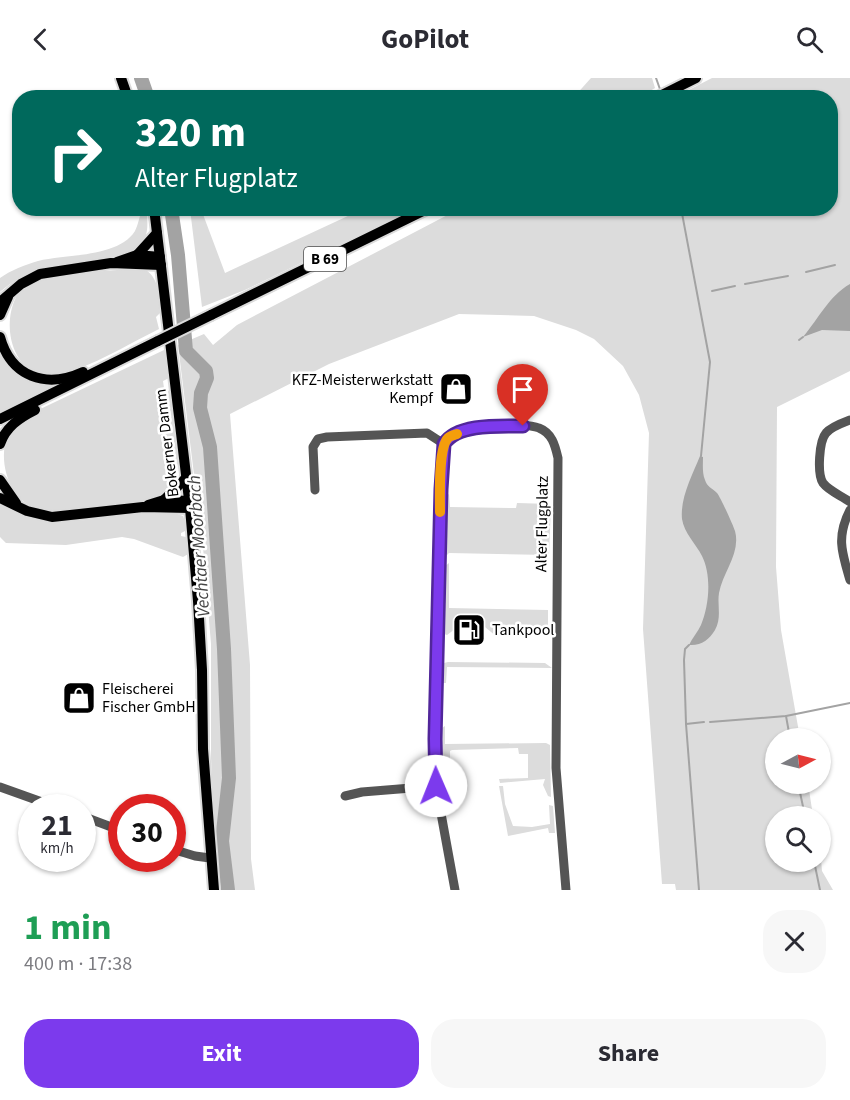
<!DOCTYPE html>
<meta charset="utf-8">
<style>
body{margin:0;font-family:"Source Sans 3",sans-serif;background:#f7f7f7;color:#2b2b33;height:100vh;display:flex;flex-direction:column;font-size:22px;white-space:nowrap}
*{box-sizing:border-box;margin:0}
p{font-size:20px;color:#7c7c81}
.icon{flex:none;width:33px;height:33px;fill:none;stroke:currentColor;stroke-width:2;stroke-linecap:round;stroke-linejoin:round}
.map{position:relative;height:812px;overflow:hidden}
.sheet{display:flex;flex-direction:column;background:#fff;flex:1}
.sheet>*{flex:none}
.guide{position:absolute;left:12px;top:12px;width:826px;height:126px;border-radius:24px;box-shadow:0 2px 4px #0004;background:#00695c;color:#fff;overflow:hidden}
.needle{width:39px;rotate:83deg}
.buttons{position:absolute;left:765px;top:650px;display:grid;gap:12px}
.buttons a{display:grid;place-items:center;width:66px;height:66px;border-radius:50%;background:#fff;box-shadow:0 2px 4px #0004;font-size:30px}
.speed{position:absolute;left:18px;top:716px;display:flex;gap:12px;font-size:30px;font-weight:700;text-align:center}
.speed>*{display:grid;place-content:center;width:78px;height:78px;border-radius:50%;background:#fff;box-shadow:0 2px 4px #0004;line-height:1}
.speed small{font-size:15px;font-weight:400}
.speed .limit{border:9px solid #d22;background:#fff;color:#111}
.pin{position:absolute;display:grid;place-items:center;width:51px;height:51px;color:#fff;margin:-62px -26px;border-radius:50% 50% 50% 0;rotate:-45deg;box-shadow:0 0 6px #0007}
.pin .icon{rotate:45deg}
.me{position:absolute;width:66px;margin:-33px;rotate:359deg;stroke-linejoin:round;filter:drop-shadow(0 0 4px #0008)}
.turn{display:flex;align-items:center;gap:21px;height:126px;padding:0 24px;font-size:27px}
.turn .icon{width:78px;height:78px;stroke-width:2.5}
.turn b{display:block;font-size:42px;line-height:51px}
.round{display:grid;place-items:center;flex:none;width:63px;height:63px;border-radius:24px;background:#f7f7f7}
.overview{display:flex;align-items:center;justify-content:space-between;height:102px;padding:0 24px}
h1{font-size:36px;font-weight:700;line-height:45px;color:#1e9e55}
.primary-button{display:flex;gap:12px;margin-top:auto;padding:12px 24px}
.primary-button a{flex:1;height:69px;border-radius:24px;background:#7c3aed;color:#fff;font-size:24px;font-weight:700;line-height:69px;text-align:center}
.primary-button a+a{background:#f7f7f7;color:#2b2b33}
header{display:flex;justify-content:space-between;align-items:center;height:78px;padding:0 24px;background:#fff;font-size:27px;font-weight:700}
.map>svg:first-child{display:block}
.green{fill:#dcdcdc}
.water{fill:#a3a3a3}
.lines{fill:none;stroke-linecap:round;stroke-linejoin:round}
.stream{stroke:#a3a3a3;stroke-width:2}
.river{stroke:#a3a3a3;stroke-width:14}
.major-casing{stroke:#dbdbdb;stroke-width:14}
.minor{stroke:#555;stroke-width:9}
.major{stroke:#000;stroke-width:10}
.major-bridge-casing{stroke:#dbdbdb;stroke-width:14;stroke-linecap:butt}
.major-bridge{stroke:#000;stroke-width:10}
.route-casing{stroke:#51269a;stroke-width:15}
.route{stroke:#7c3aed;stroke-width:10}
.slow{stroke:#f59e0b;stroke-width:10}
.labels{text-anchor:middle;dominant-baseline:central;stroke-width:5;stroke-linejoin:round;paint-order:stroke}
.shield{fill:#fff;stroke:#4c4c4c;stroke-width:1.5}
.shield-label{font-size:15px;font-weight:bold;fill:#000}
.poi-label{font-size:16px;fill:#000;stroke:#fff;text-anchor:start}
.street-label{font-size:16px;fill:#000;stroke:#fff}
.water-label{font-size:18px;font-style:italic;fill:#444;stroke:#fff}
</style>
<header><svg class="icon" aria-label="back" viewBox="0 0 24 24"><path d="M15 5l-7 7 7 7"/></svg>GoPilot<svg class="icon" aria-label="search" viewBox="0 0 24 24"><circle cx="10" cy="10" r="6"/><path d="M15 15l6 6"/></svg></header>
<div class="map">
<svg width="850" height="812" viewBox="0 0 850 812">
<rect width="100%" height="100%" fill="#fff"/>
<!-- green -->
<g class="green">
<path d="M591 0H652L655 10 640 19H574Z"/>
<path d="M712 0H850V293L777 329 776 489 781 552 800 660H776V705H808L813 738H776V783H820L821 781 822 793 833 812H676L675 806H662L643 551 649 355 639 317 623 288 594 261 576 252 534 238 459 236 329 286 230 336 250 587 251 781 255 812H221L215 765 211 680V566L203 469 178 267 204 256 213 267 237 247 459 131 831 130V20L675 19Z"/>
<path d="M142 131H147C147 141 149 153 144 162 129 189 67 182 40 191 24 195 12 204 0 214V200C11 192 25 187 38 183 65 176 118 180 135 153 138 147 140 137 142 131Z"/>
<path d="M190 131H201L225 195 363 131H413L245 212 202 229Z"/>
<path d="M117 192H146C160 202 159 219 160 235L156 239 159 251C132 264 77 298 50 297 9 297 0 239 20 213 46 193 86 195 117 192Z"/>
<path d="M0 272 11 289 61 306 0 336Z"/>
<path d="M164 272C169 279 169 291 169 300L163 303 164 310 171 314C174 337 183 378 175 400 173 408 167 414 161 417 140 428 61 437 39 431 12 425 0 391 5 366 11 353 22 344 32 335Z"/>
<path d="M449 416 450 429 516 430 517 425 551 426 549 477 449 475 447 477 445 475 446 418Z"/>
<path d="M0 425C11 431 21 438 33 441 79 451 130 429 177 436L183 438C185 444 187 447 185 453L181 455V458L186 459 190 475 183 479 134 461 122 459 66 467 6 465 0 459Z"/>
<path d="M449 485V530L548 532V556H540V549L510 548 509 558H496L480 545H463L447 557 444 556V489Z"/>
<path d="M448 584 545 585 552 590 447 589 446 605H443L444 585Z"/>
<path d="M445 648V666L546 665 550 667 551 719 548 718 543 707 545 701 500 705 499 701 528 700V676H519L518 670 452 672 450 673V695L446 700 442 701V650Z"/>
<path d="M499 708H503L505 726 513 748 532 749 550 746 549 727 553 728 555 755H549L548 750 508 758Z"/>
</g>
<!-- water -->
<g class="water">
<path d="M850 206V253L822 252 803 259C819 240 829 218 850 206Z"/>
<path d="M700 378 703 379C703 386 702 395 705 402 707 409 712 410 717 415 721 420 733 447 735 453 741 475 723 494 719 515 717 527 722 540 715 552 709 562 701 568 689 567 692 560 698 554 701 547 709 528 712 498 702 478 696 466 684 455 682 441 680 420 692 398 700 378Z"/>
</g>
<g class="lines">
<!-- stream -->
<g class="stream">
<path d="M656 0 661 14"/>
<path d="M681 130 710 284 701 378"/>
<path d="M806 194 835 187"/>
<path d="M745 206 788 198"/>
<path d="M712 213 735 208"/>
<path d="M799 262 803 259"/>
<path d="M689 567 685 571 684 582 686 646 699 812"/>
<path d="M786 638 790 660"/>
<path d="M710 644 786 638 850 625"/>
<path d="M686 646 704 644"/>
<path d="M798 705 805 738"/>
<path d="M814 783 820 812"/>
</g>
<!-- river -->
<g class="river">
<path d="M141 0 148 20"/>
<path d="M171 130 178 177 186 273 206 293 207 300 201 315 200 330 210 369 224 571 229 700 222 763 228 812"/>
</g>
<!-- major casing -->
<g class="major-casing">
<g id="major">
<path d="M121 0 128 20"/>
<path d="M656 20 696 0"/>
<path d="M154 130 190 430 198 523 202 592 203 671 214 812"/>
<path d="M137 177 157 155"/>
<path d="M117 184 137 177 160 179"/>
<path d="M0 224 21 206 40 196 111 185 161 187"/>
<path d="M0 237 8 219"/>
<path d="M211 237 429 130"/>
<path d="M0 259C11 299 46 311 83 294"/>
<path d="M0 341 158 263"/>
<path d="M0 366C6 349 19 340 35 332"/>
<path d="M0 402 16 425"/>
<path d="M0 420 27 433 52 439 143 429 190 430"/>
<path d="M164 422 186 400"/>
<path d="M148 427 164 422 189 423"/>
</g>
</g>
<!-- minor -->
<g class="minor">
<path d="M850 342C842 345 831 349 826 355 819 363 817 396 823 405 829 413 842 418 850 424"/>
<path d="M315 412 313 369 318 361 327 359 427 355 444 366"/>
<path d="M850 432C836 459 842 475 850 502"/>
<path d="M0 709 56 729"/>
<path d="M345 718 362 714 436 708"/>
<path d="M82 738 122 753"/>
<path d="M172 771 195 778 210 780"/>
<path d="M455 812 436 708V661L442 379C443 374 443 366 447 361 459 348 523 343 539 350 552 355 555 367 558 380L556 690 566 812"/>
</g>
<!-- major -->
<use href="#major" class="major"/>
<!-- major-bridge casing -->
<g class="major-bridge-casing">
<path id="major-bridge" d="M158 263 211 237"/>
</g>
<!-- major-bridge -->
<use href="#major-bridge" class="major-bridge"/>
</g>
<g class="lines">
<!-- route casing -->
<g class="route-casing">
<path id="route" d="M436 708 435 661 441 411 444 366C457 345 501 348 523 348"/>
</g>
<!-- route -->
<use href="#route" class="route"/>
<!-- slow -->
<path class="slow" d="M440 434C440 419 438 370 448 360 450 358 454 357 457 356"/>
</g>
<!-- icons -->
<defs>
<g id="shop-square" transform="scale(1.725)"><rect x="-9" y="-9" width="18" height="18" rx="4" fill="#000" stroke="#fff"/><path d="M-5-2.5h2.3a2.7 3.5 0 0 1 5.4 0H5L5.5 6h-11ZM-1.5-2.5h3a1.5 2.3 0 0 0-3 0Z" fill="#fff"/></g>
<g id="fuel-square" transform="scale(1.725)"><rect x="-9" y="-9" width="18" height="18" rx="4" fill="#000" stroke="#fff"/><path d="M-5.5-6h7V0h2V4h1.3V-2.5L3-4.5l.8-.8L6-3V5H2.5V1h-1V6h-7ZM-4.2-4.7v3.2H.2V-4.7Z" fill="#fff"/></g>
</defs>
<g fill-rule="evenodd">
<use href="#shop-square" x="456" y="311"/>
<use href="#fuel-square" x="469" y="552"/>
<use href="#shop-square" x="79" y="620"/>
</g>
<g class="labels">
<!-- shield labels -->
<rect class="shield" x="304" y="169" width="42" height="24" rx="4.5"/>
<g class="shield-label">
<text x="325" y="181">B 69</text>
</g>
<!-- poi labels -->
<g class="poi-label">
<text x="433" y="302" text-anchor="end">KFZ-Meisterwerkstatt<tspan x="433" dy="18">Kempf</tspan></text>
<text x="492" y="552">Tankpool</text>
<text x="102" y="611">Fleischerei<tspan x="102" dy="18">Fischer GmbH</tspan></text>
</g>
<!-- street labels -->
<g class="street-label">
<text transform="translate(167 365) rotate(-97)">Bokerner Damm</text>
<text transform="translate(542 446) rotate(-89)">Alter Flugplatz</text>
</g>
<!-- water labels -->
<g class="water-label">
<text transform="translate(199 468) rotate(-94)">Vechtaer Moorbach</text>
</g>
</g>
</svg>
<div class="buttons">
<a><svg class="needle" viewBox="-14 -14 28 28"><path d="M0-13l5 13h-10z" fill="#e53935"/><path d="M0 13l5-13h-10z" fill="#7c7c81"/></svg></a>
<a><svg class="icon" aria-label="search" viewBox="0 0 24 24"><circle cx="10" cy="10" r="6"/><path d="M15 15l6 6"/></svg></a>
</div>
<div class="speed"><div>21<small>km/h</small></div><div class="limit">30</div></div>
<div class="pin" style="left:523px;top:348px;background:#d93025"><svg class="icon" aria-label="arrive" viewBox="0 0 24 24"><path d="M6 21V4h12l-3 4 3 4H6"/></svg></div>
<svg class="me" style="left:436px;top:708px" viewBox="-20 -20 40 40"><circle r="19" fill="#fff"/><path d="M0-13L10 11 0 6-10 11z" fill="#7c3aed"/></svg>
<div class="guide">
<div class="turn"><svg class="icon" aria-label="right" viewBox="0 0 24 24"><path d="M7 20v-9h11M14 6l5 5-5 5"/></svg><div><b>320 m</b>Alter Flugplatz</div></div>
</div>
</div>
<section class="sheet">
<div class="overview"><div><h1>1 min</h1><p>400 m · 17:38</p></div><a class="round"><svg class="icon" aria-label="close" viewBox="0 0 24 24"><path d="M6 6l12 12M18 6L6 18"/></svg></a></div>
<div class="primary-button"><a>Exit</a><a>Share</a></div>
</section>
